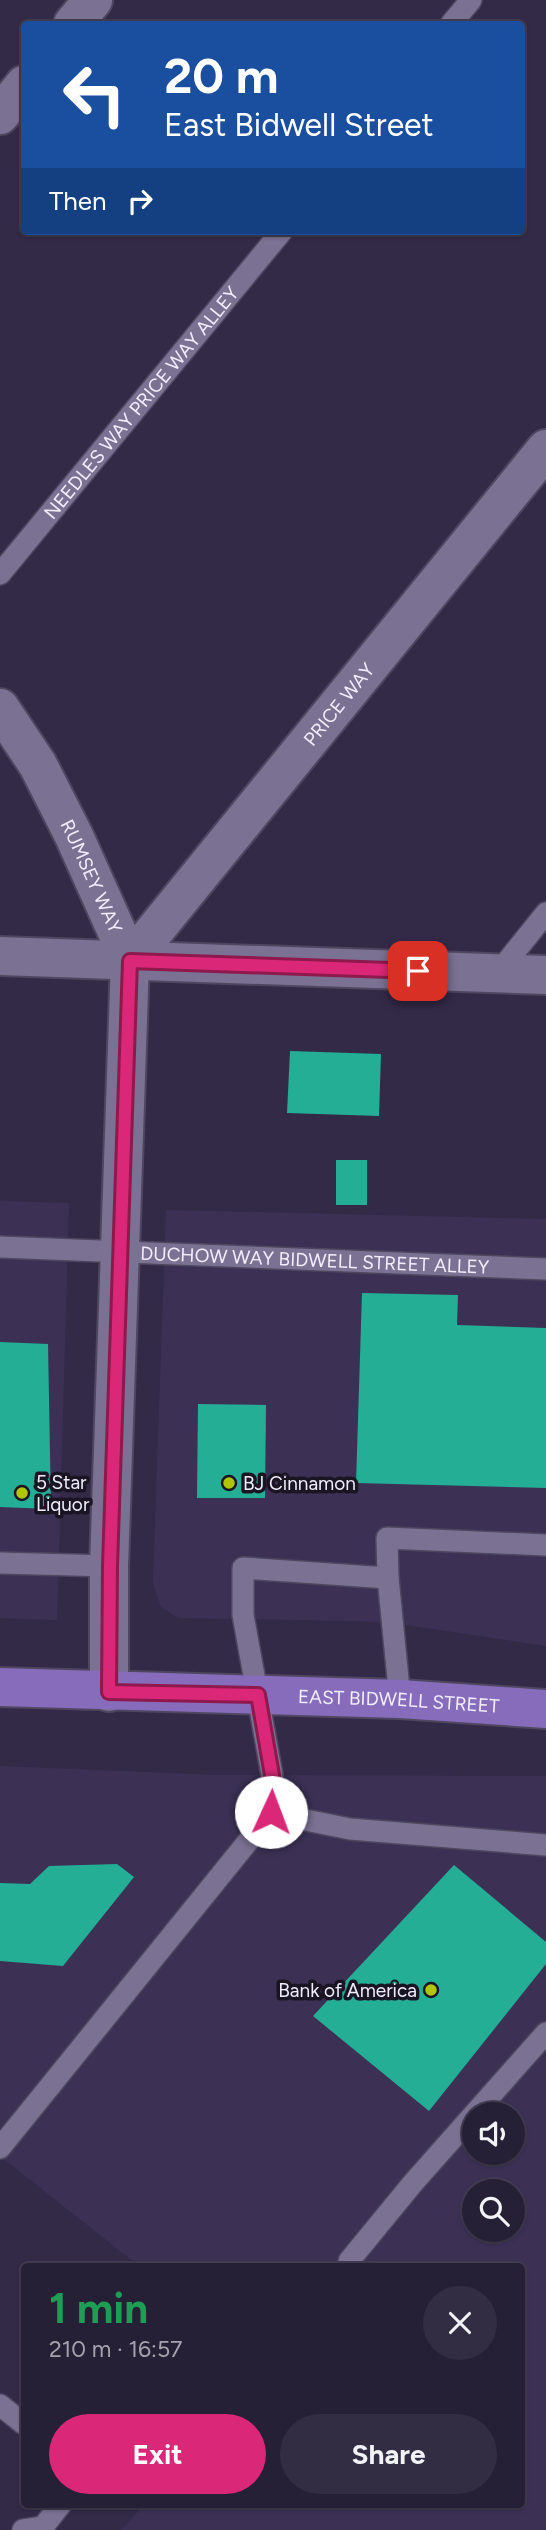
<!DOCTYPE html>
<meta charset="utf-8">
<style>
body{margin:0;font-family:Figtree,sans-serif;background:#322d42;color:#f1f3f6;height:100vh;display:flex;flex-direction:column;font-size:26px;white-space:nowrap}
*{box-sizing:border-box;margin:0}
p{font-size:23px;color:#a4a3ad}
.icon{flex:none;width:38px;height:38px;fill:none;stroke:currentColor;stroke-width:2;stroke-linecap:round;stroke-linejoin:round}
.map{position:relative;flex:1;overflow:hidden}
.details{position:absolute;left:21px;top:2263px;width:504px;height:245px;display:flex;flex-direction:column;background:#262036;border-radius:7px;box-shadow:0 2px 5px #0004,0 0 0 2px #423e51}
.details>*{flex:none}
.top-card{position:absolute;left:21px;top:21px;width:504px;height:214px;border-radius:7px;box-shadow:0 2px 5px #0004,0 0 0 2px #423e51;background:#1a4fa0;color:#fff;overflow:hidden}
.controls{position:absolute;left:462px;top:2102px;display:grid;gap:14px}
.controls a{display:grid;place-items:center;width:63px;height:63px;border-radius:50%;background:#262036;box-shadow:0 2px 5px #0004,0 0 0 2px #423e51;font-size:35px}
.pin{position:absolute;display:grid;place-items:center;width:60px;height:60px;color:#fff;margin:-30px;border-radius:14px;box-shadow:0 4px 10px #0006}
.me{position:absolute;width:77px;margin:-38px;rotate:2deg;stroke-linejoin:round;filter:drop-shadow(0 0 5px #0008)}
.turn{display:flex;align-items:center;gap:24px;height:147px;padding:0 28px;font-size:32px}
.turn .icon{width:91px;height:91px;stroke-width:2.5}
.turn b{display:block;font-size:49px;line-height:60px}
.then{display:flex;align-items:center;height:66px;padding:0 28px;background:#0003;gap:14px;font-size:26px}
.round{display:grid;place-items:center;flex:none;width:74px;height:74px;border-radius:37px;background:#322d42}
.overview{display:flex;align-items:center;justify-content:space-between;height:119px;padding:0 28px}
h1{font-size:42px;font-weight:700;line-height:52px;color:#1e9e55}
.cta{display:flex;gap:14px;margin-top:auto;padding:14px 28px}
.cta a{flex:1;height:80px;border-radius:42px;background:#db2777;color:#fff;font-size:28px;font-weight:700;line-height:80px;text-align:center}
.cta a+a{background:#322d42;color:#f1f3f6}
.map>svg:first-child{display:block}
.built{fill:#3c3155;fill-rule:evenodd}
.building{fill:#24ae96}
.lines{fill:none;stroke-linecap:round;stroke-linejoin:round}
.service-casing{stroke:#4e475f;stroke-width:24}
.minor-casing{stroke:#4e475f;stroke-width:42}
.primary-casing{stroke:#4e475f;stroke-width:42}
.service{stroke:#7b7193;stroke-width:21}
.minor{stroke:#7b7193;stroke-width:38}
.primary{stroke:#876cbc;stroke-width:38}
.route-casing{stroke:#8e194d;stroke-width:18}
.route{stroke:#db2777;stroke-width:12}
.poi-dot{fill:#afc505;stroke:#191523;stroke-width:2.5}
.labels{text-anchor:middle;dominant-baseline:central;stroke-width:7;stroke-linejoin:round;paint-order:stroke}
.street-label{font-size:19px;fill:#f1edfd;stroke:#191523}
.poi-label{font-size:19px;fill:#f1edfd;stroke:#191523;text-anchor:start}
</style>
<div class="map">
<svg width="546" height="2530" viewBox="0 0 546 2530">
<rect width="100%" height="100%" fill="#332a48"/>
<!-- built -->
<g class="built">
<path d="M0 1201 69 1203 57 1620 0 1618Z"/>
<path d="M166 1210 546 1219V1646L399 1624 356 1621 178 1618 161 1607 153 1583Z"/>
<path d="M0 1766 216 1775 546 1776V2530H121L145 2504H522V2266H139L0 2156ZM474 2114H513V2152H474ZM474 2191H513V2230H474Z"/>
</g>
<!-- building -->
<g class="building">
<path d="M290 1051 381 1054 379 1116 287 1113Z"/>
<rect x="336" y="1160" width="31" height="45"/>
<path d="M362 1293 458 1295 457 1325 546 1328V1488L356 1483Z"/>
<path d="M0 1342 48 1344 51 1509 0 1507Z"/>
<path d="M198 1404 266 1405 265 1498H197Z"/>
<path d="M117 1864 134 1877 63 1966 0 1961V1883L30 1884 49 1866Z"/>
<path d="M454 1865 546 1942V1964L429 2111 313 2016Z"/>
</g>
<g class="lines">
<!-- service casing -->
<g class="service-casing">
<g id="service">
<path d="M451 24 471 0"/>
<path id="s1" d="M0 574 282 231"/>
<path d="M497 974 546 913"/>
<path id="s2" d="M0 1247 546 1269"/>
<path d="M0 1563 109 1566"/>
<path d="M388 1578 400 1699"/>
<path d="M271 1813 350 1829 546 1845"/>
<path d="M0 2148 271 1813 272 1775 243 1615V1568L388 1578 387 1538 546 1545"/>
<path d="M349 2261 413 2183 546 2033"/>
<path d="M0 2405 24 2424"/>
<path d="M23 2530 43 2527 61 2504"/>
</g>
</g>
<!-- minor casing -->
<g class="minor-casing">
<g id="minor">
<path d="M73 24 93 0"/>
<path d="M0 115 24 85"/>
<path id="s3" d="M0 708 38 765 74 836 130 961 109 1566V1692"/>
<path d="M0 956 546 975"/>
<path id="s4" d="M130 961 546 449"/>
</g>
</g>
<!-- primary casing -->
<g class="primary-casing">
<g id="primary">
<path id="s5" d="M0 1687 400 1699 546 1709"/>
</g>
</g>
<!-- service -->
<use href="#service" class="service"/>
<!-- minor -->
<use href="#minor" class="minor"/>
<!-- primary -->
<use href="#primary" class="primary"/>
</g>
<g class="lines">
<!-- route casing -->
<g class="route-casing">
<path id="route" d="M271 1812 272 1775 258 1695 109 1692 110 1566 130 961 418 971"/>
</g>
<!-- route -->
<use href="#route" class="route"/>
</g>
<!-- markers -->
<g class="poi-dot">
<circle cx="229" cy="1483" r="7"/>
<circle cx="22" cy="1493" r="7"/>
<circle cx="431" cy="1990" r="7"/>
</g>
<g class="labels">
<!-- street labels -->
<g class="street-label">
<text stroke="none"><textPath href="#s1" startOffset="222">NEEDLES WAY PRICE WAY ALLEY</textPath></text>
<text stroke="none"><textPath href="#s4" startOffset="331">PRICE WAY</textPath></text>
<text stroke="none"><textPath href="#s3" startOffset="192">RUMSEY WAY</textPath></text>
<text stroke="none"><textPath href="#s2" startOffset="315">DUCHOW WAY BIDWELL STREET ALLEY</textPath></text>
<text stroke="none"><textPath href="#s5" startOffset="399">EAST BIDWELL STREET</textPath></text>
</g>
<!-- poi labels -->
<g class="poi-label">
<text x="36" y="1482">5 Star<tspan x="36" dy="22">Liquor</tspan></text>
<text x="243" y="1483">BJ Cinnamon</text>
<text x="417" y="1990" text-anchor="end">Bank of America</text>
</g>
</g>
</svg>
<div class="controls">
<a><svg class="icon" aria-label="sound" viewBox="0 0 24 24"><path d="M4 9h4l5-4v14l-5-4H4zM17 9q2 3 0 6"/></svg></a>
<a><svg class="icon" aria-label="search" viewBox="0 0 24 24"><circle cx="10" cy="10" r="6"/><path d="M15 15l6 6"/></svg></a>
</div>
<div class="pin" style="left:418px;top:971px;background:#d93025"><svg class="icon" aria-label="arrive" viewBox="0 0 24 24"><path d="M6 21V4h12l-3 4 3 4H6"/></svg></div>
<svg class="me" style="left:271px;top:1812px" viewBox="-20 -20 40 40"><circle r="19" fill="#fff"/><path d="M0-13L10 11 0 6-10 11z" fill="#db2777"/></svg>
<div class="top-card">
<div class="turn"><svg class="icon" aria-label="left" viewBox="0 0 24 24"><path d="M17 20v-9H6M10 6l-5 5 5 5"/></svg><div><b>20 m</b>East Bidwell Street</div></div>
<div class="then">Then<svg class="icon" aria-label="right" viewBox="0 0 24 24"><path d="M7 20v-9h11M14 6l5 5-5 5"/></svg></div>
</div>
<section class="details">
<div class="overview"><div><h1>1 min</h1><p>210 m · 16:57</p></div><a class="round"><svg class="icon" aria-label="close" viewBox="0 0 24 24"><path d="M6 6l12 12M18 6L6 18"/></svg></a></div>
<div class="cta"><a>Exit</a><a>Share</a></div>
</section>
</div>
